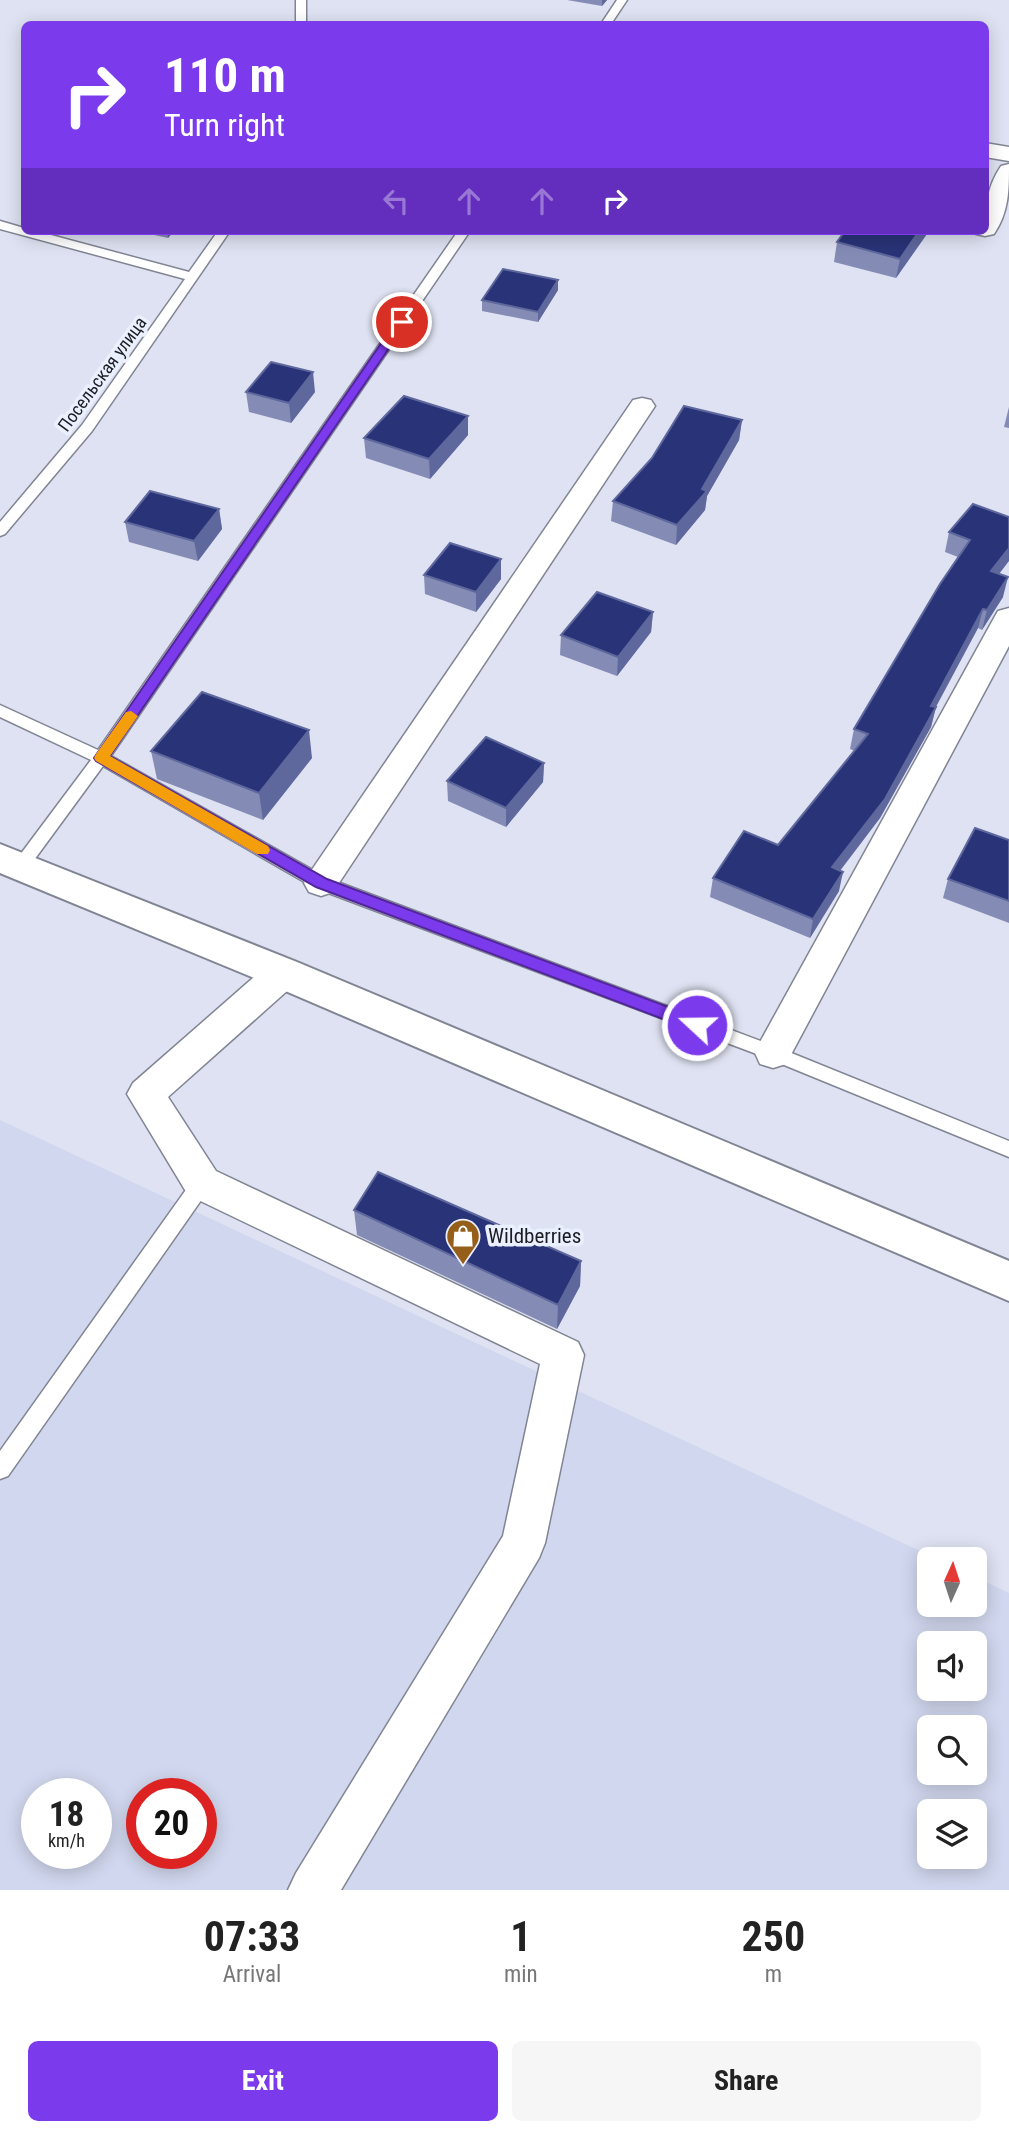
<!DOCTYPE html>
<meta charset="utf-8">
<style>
body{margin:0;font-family:"Roboto Condensed",sans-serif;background:#f6f6f6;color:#222;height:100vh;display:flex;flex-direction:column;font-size:26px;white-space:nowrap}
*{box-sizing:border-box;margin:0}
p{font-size:23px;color:#767676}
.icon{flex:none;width:38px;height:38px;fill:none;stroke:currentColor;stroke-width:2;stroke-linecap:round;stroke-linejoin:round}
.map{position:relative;height:1890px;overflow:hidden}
.side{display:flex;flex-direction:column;background:#fff;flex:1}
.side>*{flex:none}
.hud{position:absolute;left:21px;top:21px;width:968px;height:214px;border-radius:10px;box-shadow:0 4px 18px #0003;background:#7c3aed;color:#fff;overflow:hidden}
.needle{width:46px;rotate:3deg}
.fabs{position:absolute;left:917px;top:1547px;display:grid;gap:14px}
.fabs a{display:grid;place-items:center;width:70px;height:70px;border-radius:10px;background:#fff;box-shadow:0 4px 18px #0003;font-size:35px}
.speed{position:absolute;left:21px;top:1778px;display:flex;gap:14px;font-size:35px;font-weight:700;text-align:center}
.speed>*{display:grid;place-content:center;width:91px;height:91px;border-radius:50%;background:#fff;box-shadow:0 4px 18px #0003;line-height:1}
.speed small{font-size:18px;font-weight:400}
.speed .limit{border:10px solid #d22;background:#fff;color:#111}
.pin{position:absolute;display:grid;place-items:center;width:60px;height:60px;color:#fff;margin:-30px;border:4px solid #fff;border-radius:50%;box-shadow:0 2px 7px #0007}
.me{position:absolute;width:77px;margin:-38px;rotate:291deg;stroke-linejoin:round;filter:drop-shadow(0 0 5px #0008)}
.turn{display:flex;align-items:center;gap:24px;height:147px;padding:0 28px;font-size:32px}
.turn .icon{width:91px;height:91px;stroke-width:2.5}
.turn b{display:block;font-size:49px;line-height:60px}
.lanes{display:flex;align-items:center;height:66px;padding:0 28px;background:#0003;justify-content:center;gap:35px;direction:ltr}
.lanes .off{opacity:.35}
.eta{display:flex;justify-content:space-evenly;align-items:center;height:119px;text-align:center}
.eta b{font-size:42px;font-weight:700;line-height:49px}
.primary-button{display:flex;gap:14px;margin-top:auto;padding:14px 28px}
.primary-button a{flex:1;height:80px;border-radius:10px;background:#7c3aed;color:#fff;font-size:28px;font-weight:700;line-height:80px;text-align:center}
.primary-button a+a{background:#f6f6f6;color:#222}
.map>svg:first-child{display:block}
.built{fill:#d1d7ee;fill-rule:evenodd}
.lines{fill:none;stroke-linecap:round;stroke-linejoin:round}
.service-casing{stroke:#818593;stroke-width:3}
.minor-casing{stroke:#818593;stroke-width:3}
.secondary-casing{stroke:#818593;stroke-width:4}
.service{fill:#fff;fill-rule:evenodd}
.minor{fill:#fff;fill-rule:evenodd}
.secondary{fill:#fff;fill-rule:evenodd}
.wall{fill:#848bb5}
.shaded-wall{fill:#5f689d}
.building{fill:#293478;stroke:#5f689d;stroke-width:2}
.route{fill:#7c3aed;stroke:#51269a;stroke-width:2}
.slow{fill:#f59e0b}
.labels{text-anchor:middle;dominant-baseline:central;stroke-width:7;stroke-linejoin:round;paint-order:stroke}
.far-street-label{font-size:18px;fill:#1b1d22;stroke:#ebf0ff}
.poi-label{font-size:21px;fill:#1b1d22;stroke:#ebf0ff;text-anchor:start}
</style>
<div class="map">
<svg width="1009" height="1890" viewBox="0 0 1009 1890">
<rect width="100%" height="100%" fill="#dee2f2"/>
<!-- built -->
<path class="built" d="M0 1120 937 1559H929V1605H975V1577L1009 1593V1890H0ZM929 1643H975V1689H929ZM929 1727H975V1773H929ZM37 1794H96V1853H37ZM142 1794H201V1853H142ZM929 1811H975V1857H929Z"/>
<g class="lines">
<!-- service casing -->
<g class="service-casing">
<g id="service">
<rect x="296" y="0" width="10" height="24"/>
<path d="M617 0H627L611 24H601Z"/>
<path d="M0 221 24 228V231H36L189 272 218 231H230L92 431 5 534 0 536V522L82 425 185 279 0 229Z"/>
<path d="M458 231H470L111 756 327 878 779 1048 1009 1141V1157L767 1058 315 888 103 766 26 871H14L12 867 14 863 91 760 0 717V705L98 750Z"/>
<path d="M202 1175 209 1177 212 1183 209 1189 8 1476 0 1479V1451L195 1177Z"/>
</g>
</g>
<!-- minor casing -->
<g class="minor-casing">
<g id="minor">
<path d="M985 143 1009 147V161L985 157Z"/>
<path d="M1009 164C1009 190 1009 212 994 234L985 236 976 234 974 231H985C985 207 987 187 1001 166Z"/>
<path d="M642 398 651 400 655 406 333 892 321 896 309 892 304 883 309 874 633 400Z"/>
<path d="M1009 608V646L786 1064 773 1068 760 1064 755 1053 760 1042 994 618 998 611Z"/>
<path d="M283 959 296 963 301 973 296 983 168 1097 216 1171 578 1342 584 1355 545 1543 539 1558 341 1890H288L296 1873 503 1536 540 1364 188 1195 127 1094 133 1083 270 963Z"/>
</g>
</g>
<!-- secondary casing -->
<g class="secondary-casing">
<path id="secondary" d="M0 844 297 962 1009 1261V1301L269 984 0 873Z"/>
</g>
<!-- service -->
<use href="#service" class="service"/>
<!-- minor -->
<use href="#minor" class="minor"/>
<!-- secondary -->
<use href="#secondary" class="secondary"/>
</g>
<!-- wall -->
<g class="wall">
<path d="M567 0H607L602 6Z"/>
<path d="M136 231H174L168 238Z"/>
<path d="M929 231 896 278 834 262 837 242Z"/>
<path d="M558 280V290L538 322 482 311V300Z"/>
<path d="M246 392H315L291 423 249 412Z"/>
<path d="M1009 407V428L1004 427Z"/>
<path d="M468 416V435L430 479 366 458 364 438Z"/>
<path d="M742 420 739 440 707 496 705 510 676 545 611 521 613 501Z"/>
<path d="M973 504 999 574 1003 597 982 630 978 628 936 707 931 727 880 818 840 871 839 891 810 938 710 897 713 878 778 845 855 751 850 749 854 729 958 557 945 552 949 532Z"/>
<path d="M219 509 222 529 198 561 129 542 125 522Z"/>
<path d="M424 575 501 579 476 612 425 594Z"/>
<path d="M653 612 651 632 617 676 560 655 561 635Z"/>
<path d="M151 751 312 758 263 820 157 779Z"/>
<path d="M544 763 543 782 506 827 448 801 447 781Z"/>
<path d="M1009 840V923L943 898 948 879Z"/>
<path d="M354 1210 581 1261 580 1286 557 1329 357 1235Z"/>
</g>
<!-- shaded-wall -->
<g class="shaded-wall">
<path d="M602 0H607L602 6Z"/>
<path d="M167 231H174L168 238Z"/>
<path d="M919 231H929L896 278 900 259Z"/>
<path d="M558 280V290L538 322V312Z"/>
<path d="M313 372 315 392 291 423 289 403Z"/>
<path d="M468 416V435L430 479 429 459Z"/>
<path d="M742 420 739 440 707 496 705 510 676 545 677 525 702 489Z"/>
<path d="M219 509 222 529 198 561 194 541Z"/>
<path d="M1009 548V561L986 591 991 571Z"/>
<path d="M501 559V579L476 612V592Z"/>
<path d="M1008 577 1003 597 982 630 987 610Z"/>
<path d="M983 609 978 628 927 723 936 707 931 727 880 818 828 886 832 867 931 706Z"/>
<path d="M653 612 651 632 617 676 618 657Z"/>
<path d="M309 730 312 758 263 820 259 793Z"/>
<path d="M544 763 543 782 506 827V808Z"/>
<path d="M843 872 839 891 810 938 813 919Z"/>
<path d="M581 1261 580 1286 557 1329 558 1305Z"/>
</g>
<!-- building -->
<g class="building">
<path d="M845 231H919L900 259 837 242Z"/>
<path d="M503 269 558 280 538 312 482 300Z"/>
<path d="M271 362 313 372 289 403 246 392Z"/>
<path d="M404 396 468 416 429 459 364 438Z"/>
<path d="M684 406 742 420 702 489 707 491 677 525 613 501 652 458Z"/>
<path d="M150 491 219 509 194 541 125 522Z"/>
<path d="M973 504 1009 517V548L991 571 1008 577 987 610 983 609 931 706 936 707 885 799 832 867 843 872 813 919 713 878 744 831 778 845 868 734 854 729 940 584 970 540 949 532Z"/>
<path d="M450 543 501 559 476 592 424 575Z"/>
<path d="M597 592 653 612 618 657 561 635Z"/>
<path d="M202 692 309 730 259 793 151 751Z"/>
<path d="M486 737 544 763 506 808 447 781Z"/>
<path d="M975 828 1009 840V901L948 879Z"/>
<path d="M378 1172 581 1261 558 1305 354 1210Z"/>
</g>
<!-- route -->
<path class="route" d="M402 318 407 322 110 756 327 879 703 1020 706 1025 703 1030H692L316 887 96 761 94 758 398 319Z"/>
<!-- slow -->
<path class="slow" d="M131 711 138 716 110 756 268 846 270 850 268 854H257L96 761 94 758 96 754 126 712Z"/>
<!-- icons -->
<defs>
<g id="shop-pin" transform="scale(1.75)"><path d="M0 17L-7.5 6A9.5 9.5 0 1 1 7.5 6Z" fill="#965f19" stroke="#ebf0ff"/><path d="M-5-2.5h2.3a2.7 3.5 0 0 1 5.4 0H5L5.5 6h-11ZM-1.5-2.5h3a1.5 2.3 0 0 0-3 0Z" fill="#fff"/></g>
</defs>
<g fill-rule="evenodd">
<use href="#shop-pin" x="463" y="1236"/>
</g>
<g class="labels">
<!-- far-street labels -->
<g class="far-street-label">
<text transform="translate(102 374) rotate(-54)">Посельская улица</text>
</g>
<!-- poi labels -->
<g class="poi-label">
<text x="488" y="1236">Wildberries</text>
</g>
</g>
</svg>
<div class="fabs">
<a><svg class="needle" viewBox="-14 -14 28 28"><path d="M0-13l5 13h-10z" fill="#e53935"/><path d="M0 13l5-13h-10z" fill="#767676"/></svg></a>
<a><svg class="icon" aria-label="sound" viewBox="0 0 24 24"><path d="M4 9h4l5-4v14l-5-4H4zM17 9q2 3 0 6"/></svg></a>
<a><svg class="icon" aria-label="search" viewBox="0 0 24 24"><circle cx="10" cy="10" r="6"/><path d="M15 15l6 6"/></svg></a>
<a><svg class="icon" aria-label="layers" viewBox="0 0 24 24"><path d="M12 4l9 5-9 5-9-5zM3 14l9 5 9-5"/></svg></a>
</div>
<div class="speed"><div>18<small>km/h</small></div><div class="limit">20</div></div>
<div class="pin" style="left:402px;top:322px;background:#d93025"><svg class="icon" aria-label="arrive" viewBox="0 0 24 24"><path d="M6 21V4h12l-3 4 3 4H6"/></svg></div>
<svg class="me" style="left:697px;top:1025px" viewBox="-20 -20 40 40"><circle r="17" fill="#7c3aed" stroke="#fff" stroke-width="3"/><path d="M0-11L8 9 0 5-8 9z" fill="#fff"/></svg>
<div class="hud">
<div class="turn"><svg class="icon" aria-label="right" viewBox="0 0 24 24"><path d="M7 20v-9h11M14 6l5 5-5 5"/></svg><div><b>110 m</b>Turn right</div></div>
<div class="lanes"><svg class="icon off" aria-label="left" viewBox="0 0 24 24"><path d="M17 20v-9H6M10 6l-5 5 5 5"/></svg><svg class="icon off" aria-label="ahead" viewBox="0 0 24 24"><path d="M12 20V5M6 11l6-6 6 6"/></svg><svg class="icon off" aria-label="ahead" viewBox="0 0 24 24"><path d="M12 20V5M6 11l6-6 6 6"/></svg><svg class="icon" aria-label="right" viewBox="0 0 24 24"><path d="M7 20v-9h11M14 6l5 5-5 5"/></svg></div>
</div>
</div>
<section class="side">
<div class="eta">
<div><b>07:33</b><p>Arrival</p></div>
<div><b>1</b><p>min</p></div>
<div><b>250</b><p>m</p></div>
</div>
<div class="primary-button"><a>Exit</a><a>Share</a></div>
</section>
